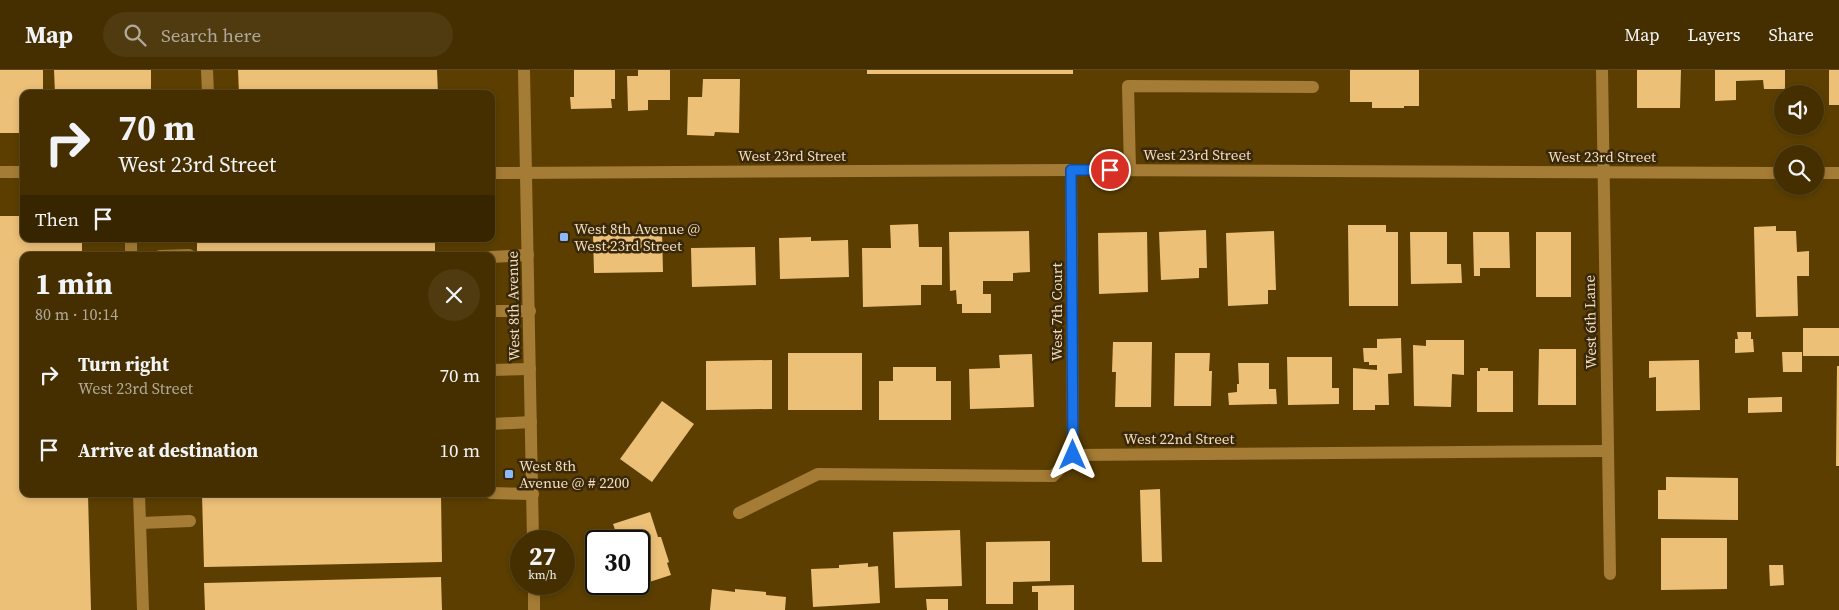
<!DOCTYPE html>
<meta charset="utf-8">
<style>
body{margin:0;font-family:"Source Serif 4",serif;background:#4f3b0f;color:#f1f3f6;height:100vh;display:flex;flex-direction:column;font-size:19px;white-space:nowrap}
*{box-sizing:border-box;margin:0}
p{font-size:16px;color:#b0a999}
.icon{flex:none;width:28px;height:28px;fill:none;stroke:currentColor;stroke-width:2;stroke-linecap:round;stroke-linejoin:round}
.map{position:relative;flex:1;overflow:hidden}
.side{position:absolute;left:20px;top:182px;width:475px;height:245px;display:flex;flex-direction:column;background:#452f00;border-radius:10px;box-shadow:0 2px 8px #0003,0 0 0 1px #5d4a22}
.side>*{flex:none}
.banner{position:absolute;left:20px;top:20px;width:475px;height:152px;border-radius:10px;box-shadow:0 2px 8px #0003,0 0 0 1px #5d4a22;background:#452f00;color:#f1f3f6;overflow:hidden}
.fabs{position:absolute;left:1774px;top:15px;display:grid;gap:10px}
.fabs a{display:grid;place-items:center;width:50px;height:50px;border-radius:50%;background:#452f00;box-shadow:0 2px 8px #0003,0 0 0 1px #5d4a22;font-size:25px}
.speed{position:absolute;left:510px;top:460px;display:flex;gap:10px;font-size:25px;font-weight:700;text-align:center}
.speed>*{display:grid;place-content:center;width:65px;height:65px;border-radius:50%;background:#452f00;box-shadow:0 2px 8px #0003,0 0 0 1px #5d4a22;line-height:1}
.speed small{font-size:12px;font-weight:400}
.speed .limit{border:2px solid #111;border-radius:8px;background:#fff;color:#111}
.pin{position:absolute;display:grid;place-items:center;width:42px;height:42px;color:#fff;margin:-21px;border:2px solid #fff;border-radius:50%;box-shadow:0 1px 5px #0007}
.me{position:absolute;width:55px;margin:-28px;rotate:0deg;stroke-linejoin:round;filter:drop-shadow(0 0 4px #0008)}
.turn{display:flex;align-items:center;gap:18px;height:105px;padding:0 15px;font-size:22px}
.turn .icon{width:65px;height:65px;stroke-width:2.5}
.turn b{display:block;font-size:35px;line-height:42px}
.then{display:flex;align-items:center;height:48px;padding:0 15px;background:#0003;gap:10px;font-size:19px}
.round{display:grid;place-items:center;flex:none;width:52px;height:52px;border-radius:26px;background:#4f3b0f}
.summary{display:flex;align-items:center;justify-content:space-between;height:85px;padding:0 15px}
h1{font-size:30px;font-weight:700;line-height:38px}
ul{padding:0;list-style:none}
li{display:flex;align-items:center;gap:15px;height:75px;padding:0 15px}
li div{flex:1}
li b{display:block;font-size:19px}
li em{font-style:normal}
header{display:flex;align-items:center;gap:30px;box-sizing:border-box;height:70px;padding:0 25px;background:#452f00;border-bottom:1px solid #5d4a22}
header strong{font-size:24px}
nav{display:flex;gap:28px;margin-inline-start:auto;font-size:18px}
.search{width:350px;height:45px;background:#4f3b0f;display:flex;align-items:center;gap:12px;box-sizing:border-box;padding:0 18px;border-radius:28px;color:#b0a999;font-size:19px}
.map>svg:first-child{display:block}
.building{fill:#edc078}
.lines{fill:none;stroke-linecap:round;stroke-linejoin:round}
.minor{stroke:#a57c35;stroke-width:12}
.route-casing{stroke:#114b97;stroke-width:12}
.route{stroke:#1a73e8;stroke-width:9}
.poi-dot{fill:#8cb9fc;stroke:#39280a;stroke-width:2}
.labels{text-anchor:middle;dominant-baseline:central;stroke-width:5;stroke-linejoin:round;paint-order:stroke}
.street-label{font-size:15px;fill:#f3ddbc;stroke:#39280a}
.poi-label{font-size:15px;fill:#f3ddbc;stroke:#39280a;text-anchor:start}
</style>
<header>
<strong>Map</strong>
<div class="search"><svg class="icon" aria-label="search" viewBox="0 0 24 24"><circle cx="10" cy="10" r="6"/><path d="M15 15l6 6"/></svg>Search here</div>
<nav><a>Map</a><a>Layers</a><a>Share</a></nav>
</header>
<div class="map">
<svg width="1839" height="540" viewBox="0 0 1839 540">
<rect width="100%" height="100%" fill="#5c3f00"/>
<!-- building -->
<g class="building">
<path d="M0 0H43V24H24V63H0Z"/>
<path d="M54 0H151V24H55Z"/>
<path d="M238 0H437L438 24H239Z"/>
<path d="M574 0H615V29H611L612 38 571 39 570 27H574Z"/>
<path d="M638 0H670V30H648V40L628 41 627 6H638Z"/>
<rect x="867" y="0" width="206" height="4"/>
<path d="M1350 0H1419V36H1404V38H1372V32H1350Z"/>
<path d="M1637 0H1681L1680 38H1637Z"/>
<path d="M1715 0H1785V19H1764L1763 10 1736 11V30L1715 31Z"/>
<rect x="1829" y="0" width="10" height="35"/>
<path d="M703 9H740L739 63 715 62 714 66 687 65 688 27H702Z"/>
<path d="M0 146H24V169H82V186H24V424H88L91 540H0Z"/>
<path d="M918 154 919 177H942V215H921V235L863 237 862 178H891L890 155Z"/>
<path d="M1348 155H1386V162H1398V236H1349Z"/>
<path d="M1776 156V161H1796L1797 182 1809 181V206H1797L1798 246 1756 247 1754 157Z"/>
<path d="M1206 160 1207 198H1199V208L1161 210 1159 162Z"/>
<path d="M1029 161 1030 202 1013 203V211H983V224H991V243H962V234H957L956 220 950 221 949 162Z"/>
<path d="M1274 161 1276 220H1268V234L1228 236 1226 163Z"/>
<path d="M662 162 663 202 594 203 593 165Z"/>
<path d="M1147 162 1148 222 1099 224 1098 163Z"/>
<path d="M1410 162H1447V194H1461L1462 213 1411 214Z"/>
<path d="M1473 162H1509L1510 198H1480V206H1474Z"/>
<rect x="1536" y="162" width="35" height="65"/>
<path d="M811 167V171L848 170 849 207 780 209 779 168Z"/>
<rect x="197" y="169" width="238" height="17"/>
<path d="M755 177 756 215 692 217 691 178Z"/>
<rect x="1803" y="258" width="36" height="28"/>
<path d="M1737 262H1751V269H1753L1754 282 1735 283V269H1738Z"/>
<path d="M1401 268 1402 303 1388 304 1389 335H1375V340H1353V298L1377 300V295H1369V292H1364L1363 278H1377V269Z"/>
<path d="M1426 270H1464V305L1452 304 1451 337 1414 336 1413 275 1426 276Z"/>
<path d="M1113 272H1152L1151 337H1115L1116 302H1112Z"/>
<path d="M1539 279H1576V335H1538Z"/>
<path d="M1782 282H1802V302H1783Z"/>
<rect x="788" y="283" width="74" height="57"/>
<path d="M1175 283H1210L1209 301H1212L1211 336H1174Z"/>
<path d="M1032 284 1034 337 970 339 969 299 1000 298 999 285Z"/>
<path d="M1287 287H1332V318H1339V334L1288 335Z"/>
<path d="M772 290V339L706 340V291Z"/>
<path d="M1699 290 1700 340 1656 341V307L1649 308V291Z"/>
<path d="M1238 293H1269V319H1276L1277 334 1229 335 1228 323 1237 322V314H1239Z"/>
<path d="M1837 296H1839V396H1836Z"/>
<path d="M893 297H936V311H951V350H879V311H893Z"/>
<path d="M1480 298H1488V301H1513V342H1477V301H1480Z"/>
<path d="M1782 327V342L1748 343V328Z"/>
<path d="M662 331 694 354 652 412 620 389Z"/>
<path d="M1666 407 1738 408V450L1658 449V420H1666Z"/>
<path d="M1160 419 1162 492H1142L1140 420Z"/>
<path d="M202 424H441L442 492 204 497Z"/>
<path d="M650 442 658 467H661L669 492 667 493 671 505 634 517 633 514H639V471H619L613 454Z"/>
<path d="M960 460 962 516 895 518 893 462Z"/>
<path d="M1661 468H1727V519L1661 520Z"/>
<path d="M1050 471V511L1013 512V534H986V472Z"/>
<path d="M868 493V497L878 496 880 533 813 537 811 499 839 498V495Z"/>
<path d="M1769 495H1783L1784 515 1770 516Z"/>
<path d="M441 507 442 540H205L204 513Z"/>
<path d="M1074 515V540H1038V522H1032V516Z"/>
<path d="M712 519 735 522V519L766 522V525L786 527 785 540H710Z"/>
<path d="M926 529H948V540H927Z"/>
</g>
<g class="lines">
<!-- minor -->
<g class="minor">
<path d="M207 0 208 24"/>
<path d="M524 0 533 471"/>
<path d="M1602 0 1610 504"/>
<path d="M1071 100 1073 385"/>
<path d="M1130 100 1128 16 1313 17"/>
<path d="M0 102H24"/>
<path d="M491 103 1071 100 1782 103"/>
<path d="M1815 103H1839"/>
<path d="M131 169V186"/>
<path d="M160 186 189 185"/>
<path d="M491 187 528 185"/>
<path d="M491 241H530"/>
<path d="M491 300 530 299"/>
<path d="M491 354 531 352"/>
<path d="M491 423 533 424"/>
<path d="M139 424 143 540"/>
<path d="M739 443 818 404 1053 406 1073 385 1607 381"/>
<path d="M141 453 190 451"/>
<path d="M534 514V540"/>
</g>
</g>
<g class="lines">
<!-- route casing -->
<g class="route-casing">
<path id="route" d="M1073 385 1071 100H1110"/>
</g>
<!-- route -->
<use href="#route" class="route"/>
</g>
<!-- markers -->
<g class="poi-dot">
<rect x="559" y="162" width="10" height="10" rx="2.5"/>
<rect x="504" y="399" width="10" height="10" rx="2.5"/>
</g>
<g class="labels">
<!-- street labels -->
<g class="street-label">
<text x="1197" y="84">West 23rd Street</text>
<text x="792" y="85">West 23rd Street</text>
<text x="1602" y="86">West 23rd Street</text>
<text transform="translate(513 236) rotate(-91)">West 8th Avenue</text>
<text transform="translate(1056 242) rotate(-90)">West 7th Court</text>
<text transform="translate(1590 252) rotate(-91)">West 6th Lane</text>
<text x="1179" y="368">West 22nd Street</text>
</g>
<!-- poi labels -->
<g class="poi-label">
<text x="574" y="158">West 8th Avenue @<tspan x="574" dy="17">West 23rd Street</tspan></text>
<text x="519" y="395">West 8th<tspan x="519" dy="17">Avenue @ # 2200</tspan></text>
</g>
</g>
</svg>
<div class="fabs">
<a><svg class="icon" aria-label="sound" viewBox="0 0 24 24"><path d="M4 9h4l5-4v14l-5-4H4zM17 9q2 3 0 6"/></svg></a>
<a><svg class="icon" aria-label="search" viewBox="0 0 24 24"><circle cx="10" cy="10" r="6"/><path d="M15 15l6 6"/></svg></a>
</div>
<div class="speed"><div>27<small>km/h</small></div><div class="limit">30</div></div>
<div class="pin" style="left:1110px;top:100px;background:#d93025"><svg class="icon" aria-label="arrive" viewBox="0 0 24 24"><path d="M6 21V4h12l-3 4 3 4H6"/></svg></div>
<svg class="me" style="left:1073px;top:385px" viewBox="-20 -20 40 40"><path d="M0-17L14 15 0 8-14 15z" fill="#1a73e8" stroke="#fff" stroke-width="4"/></svg>
<div class="banner">
<div class="turn"><svg class="icon" aria-label="right" viewBox="0 0 24 24"><path d="M7 20v-9h11M14 6l5 5-5 5"/></svg><div><b>70 m</b>West 23rd Street</div></div>
<div class="then">Then<svg class="icon" aria-label="arrive" viewBox="0 0 24 24"><path d="M6 21V4h12l-3 4 3 4H6"/></svg></div>
</div>
<section class="side">
<div class="summary"><div><h1>1 min</h1><p>80 m · 10:14</p></div><a class="round"><svg class="icon" aria-label="close" viewBox="0 0 24 24"><path d="M6 6l12 12M18 6L6 18"/></svg></a></div>
<ul>
<li><svg class="icon" aria-label="right" viewBox="0 0 24 24"><path d="M7 20v-9h11M14 6l5 5-5 5"/></svg><div><b>Turn right</b><p>West 23rd Street</p></div><em>70 m</em></li>
<li><svg class="icon" aria-label="arrive" viewBox="0 0 24 24"><path d="M6 21V4h12l-3 4 3 4H6"/></svg><div><b>Arrive at destination</b></div><em>10 m</em></li>
</ul>
</section>
</div>
